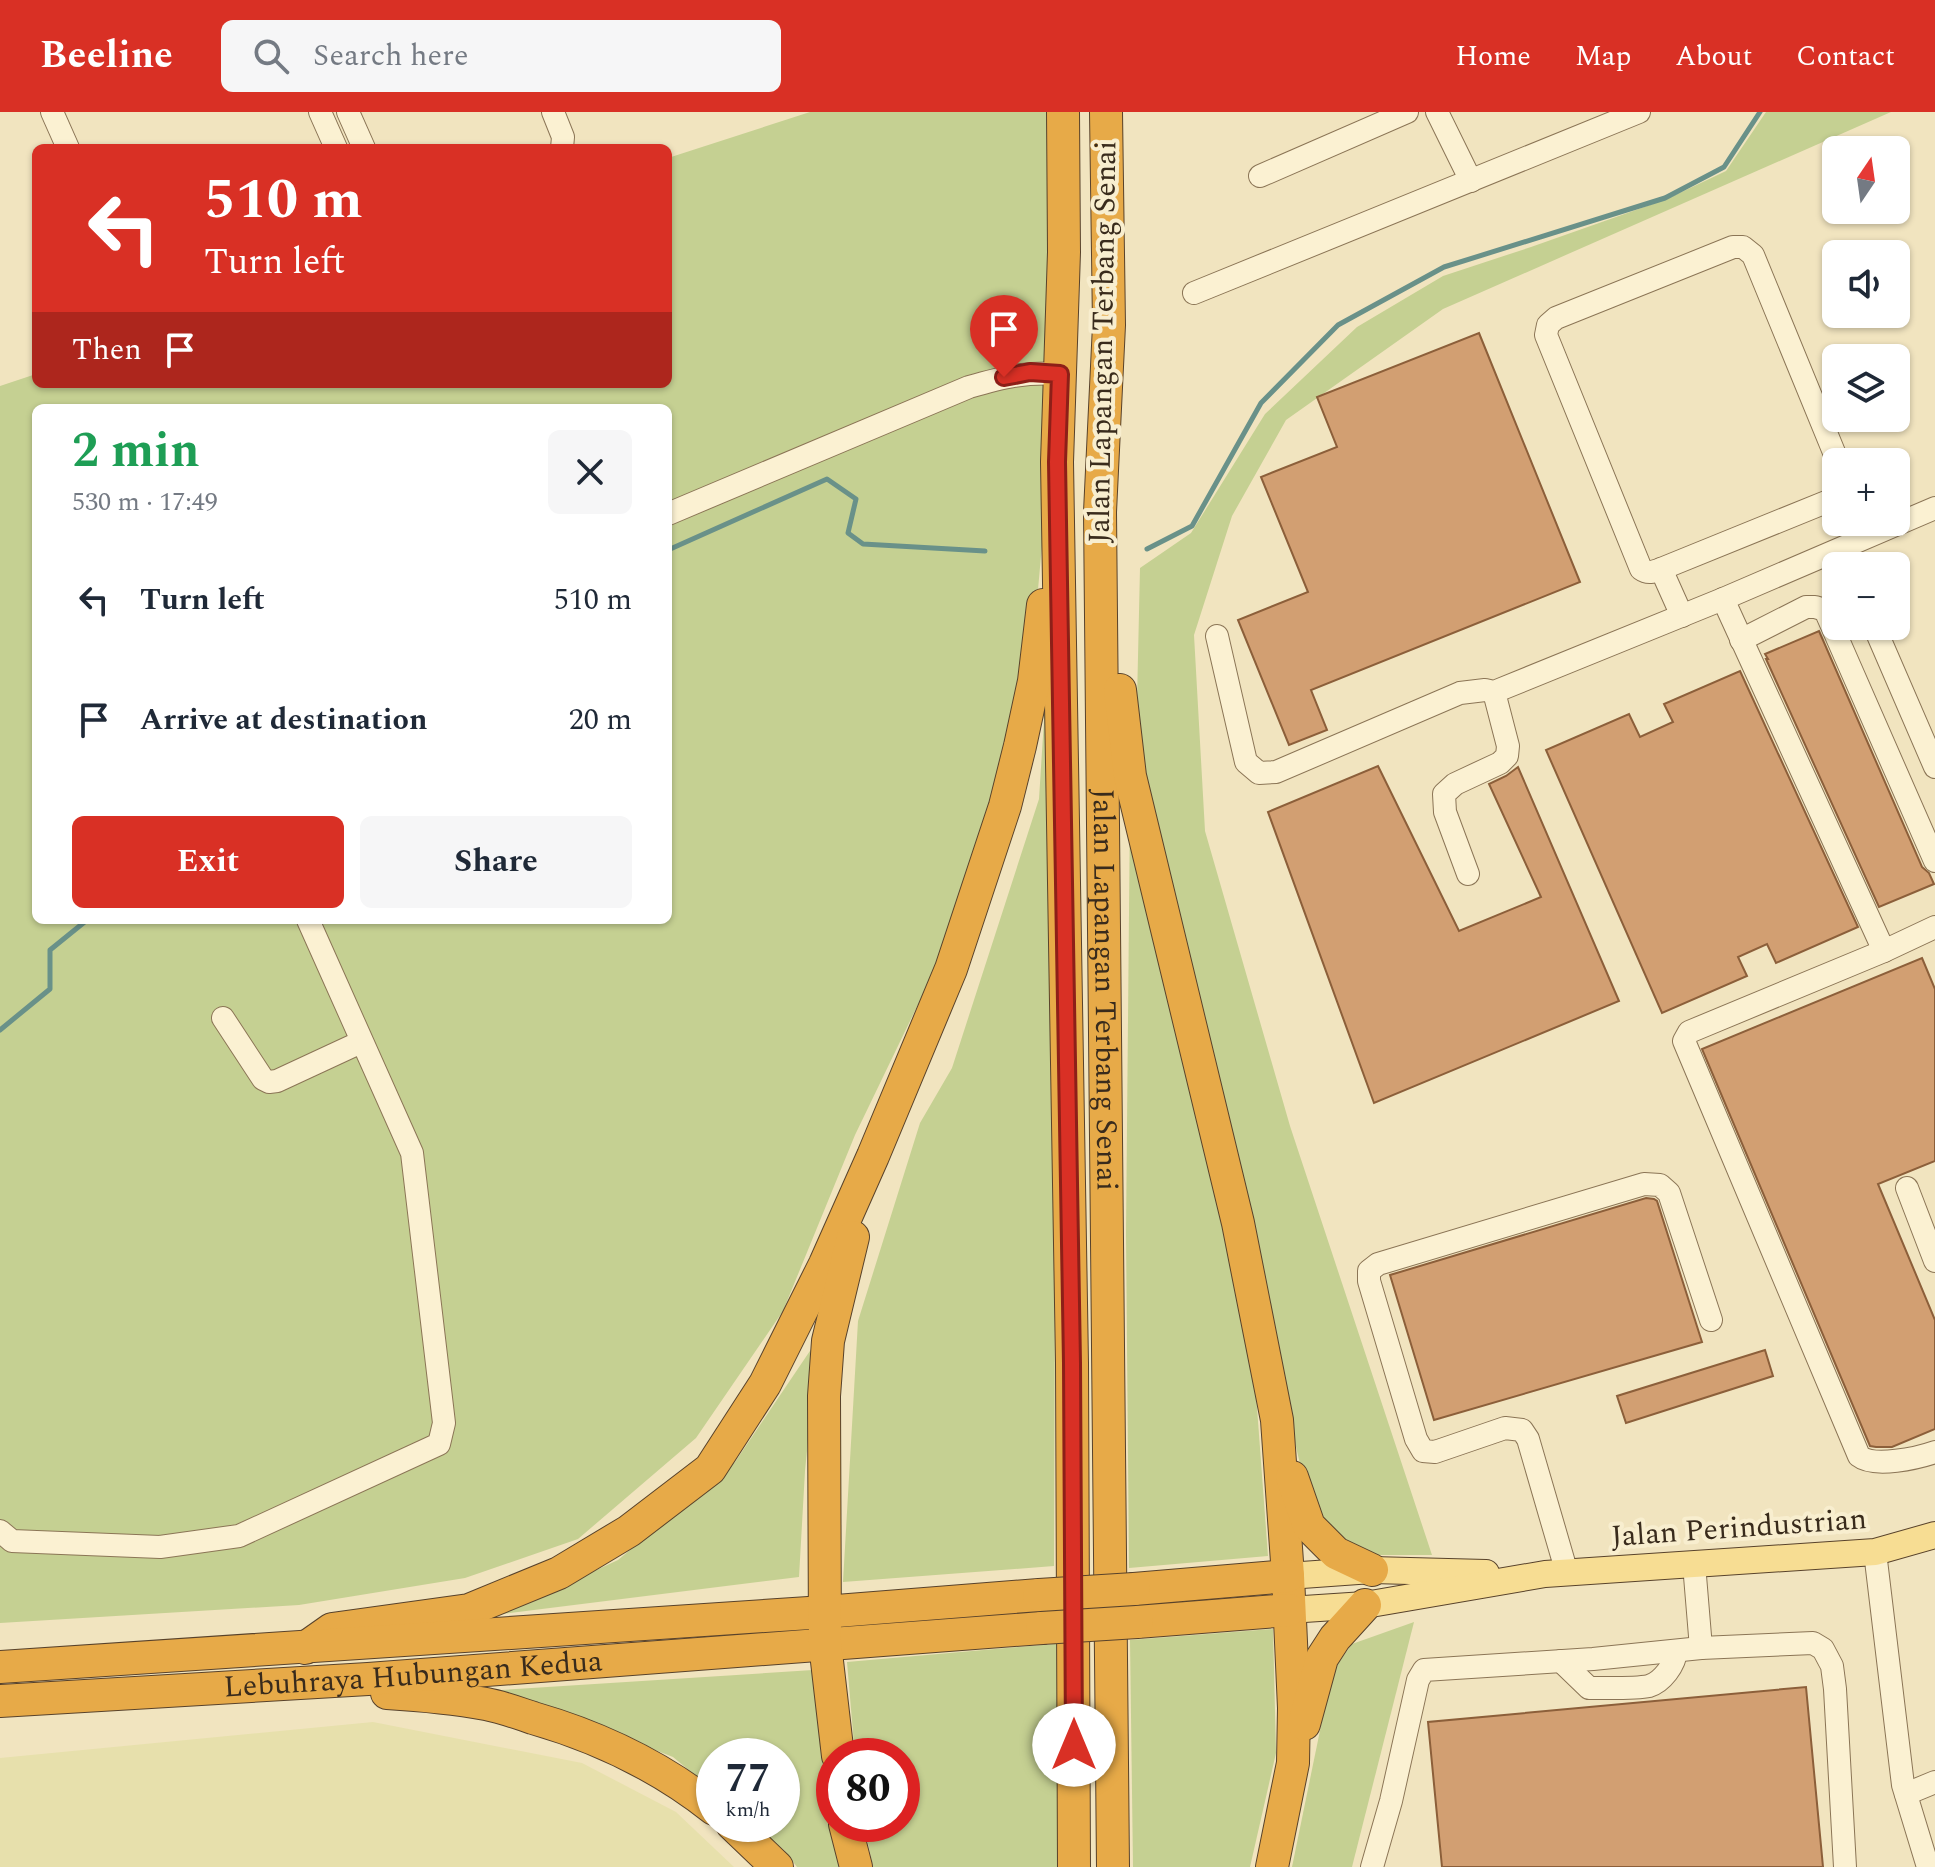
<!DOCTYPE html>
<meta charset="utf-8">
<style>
body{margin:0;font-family:Spectral,serif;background:#f6f6f7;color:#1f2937;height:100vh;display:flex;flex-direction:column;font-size:30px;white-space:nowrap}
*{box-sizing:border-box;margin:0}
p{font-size:26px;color:#747a83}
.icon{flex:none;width:44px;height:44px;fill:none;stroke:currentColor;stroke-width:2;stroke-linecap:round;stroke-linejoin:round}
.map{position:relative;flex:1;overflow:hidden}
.details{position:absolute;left:32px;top:292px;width:640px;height:520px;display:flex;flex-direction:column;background:#fff;border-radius:12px;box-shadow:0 2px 6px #0004}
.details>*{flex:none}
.top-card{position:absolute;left:32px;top:32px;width:640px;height:244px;border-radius:12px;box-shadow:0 2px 6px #0004;background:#d93025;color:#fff;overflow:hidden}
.needle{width:52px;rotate:13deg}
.fabs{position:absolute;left:1822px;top:24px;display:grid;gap:16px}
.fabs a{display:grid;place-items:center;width:88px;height:88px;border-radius:12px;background:#fff;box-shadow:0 2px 6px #0004;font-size:40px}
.speed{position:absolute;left:696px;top:1626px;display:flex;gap:16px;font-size:40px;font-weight:700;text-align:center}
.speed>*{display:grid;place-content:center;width:104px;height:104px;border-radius:50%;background:#fff;box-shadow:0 2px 6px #0004;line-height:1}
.speed small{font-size:20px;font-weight:400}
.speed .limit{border:12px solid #d22;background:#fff;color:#111}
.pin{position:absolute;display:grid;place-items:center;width:68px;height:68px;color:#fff;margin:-82px -34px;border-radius:50% 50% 50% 0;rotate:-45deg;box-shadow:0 0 8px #0007}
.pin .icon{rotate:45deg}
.me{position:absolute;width:88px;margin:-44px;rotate:0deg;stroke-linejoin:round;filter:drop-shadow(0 0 6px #0008)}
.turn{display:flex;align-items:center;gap:28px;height:168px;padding:0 40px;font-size:36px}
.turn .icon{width:104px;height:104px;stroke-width:2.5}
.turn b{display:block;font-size:56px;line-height:68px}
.then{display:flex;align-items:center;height:76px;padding:0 40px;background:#0003;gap:16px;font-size:30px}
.round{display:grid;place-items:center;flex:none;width:84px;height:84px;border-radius:12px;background:#f6f6f7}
.headline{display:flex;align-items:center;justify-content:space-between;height:136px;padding:0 40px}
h1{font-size:48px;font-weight:700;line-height:60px;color:#1e9e55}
.action{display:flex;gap:16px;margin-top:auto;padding:16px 40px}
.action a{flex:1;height:92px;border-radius:12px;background:#d93025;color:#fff;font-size:32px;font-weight:700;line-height:92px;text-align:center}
.action a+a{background:#f6f6f7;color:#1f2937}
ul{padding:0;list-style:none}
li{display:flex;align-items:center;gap:24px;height:120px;padding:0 40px}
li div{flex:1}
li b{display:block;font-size:30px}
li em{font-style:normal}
header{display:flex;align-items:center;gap:48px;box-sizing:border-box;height:112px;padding:0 40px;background:#d93025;color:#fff}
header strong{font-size:38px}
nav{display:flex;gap:44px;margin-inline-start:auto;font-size:28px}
.search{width:560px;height:72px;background:#f6f6f7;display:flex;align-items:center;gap:20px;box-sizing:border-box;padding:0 28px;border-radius:12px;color:#747a83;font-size:30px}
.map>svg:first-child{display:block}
.farmland{fill:#e7e0ac}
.green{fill:#c5d092;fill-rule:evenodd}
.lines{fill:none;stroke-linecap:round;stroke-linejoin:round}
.stream{stroke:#699189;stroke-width:5}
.building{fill:#d29f72;stroke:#8c5f3a;stroke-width:2}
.minor-casing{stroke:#8b7556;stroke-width:24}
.major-casing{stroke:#58422b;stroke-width:28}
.highway-casing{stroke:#58422b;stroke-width:34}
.minor{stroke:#fbf1d2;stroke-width:22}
.major{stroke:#f7dd93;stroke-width:26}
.highway{stroke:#e7aa48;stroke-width:32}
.highway-bridge-casing{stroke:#58422b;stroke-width:34;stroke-linecap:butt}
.highway-bridge{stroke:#e7aa48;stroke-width:32}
.route-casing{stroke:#8d1f18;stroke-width:20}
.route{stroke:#d93025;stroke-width:14}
.labels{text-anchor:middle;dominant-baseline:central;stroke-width:8;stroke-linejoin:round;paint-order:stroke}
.street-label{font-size:30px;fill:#392b1c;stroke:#f8eecf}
</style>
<header>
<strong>Beeline</strong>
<div class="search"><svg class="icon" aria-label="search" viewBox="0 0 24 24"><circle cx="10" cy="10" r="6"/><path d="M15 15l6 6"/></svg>Search here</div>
<nav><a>Home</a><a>Map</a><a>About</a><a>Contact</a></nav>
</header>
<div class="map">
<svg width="1935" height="1755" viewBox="0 0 1935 1755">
<rect width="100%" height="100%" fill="#f1e4bf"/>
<!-- farmland -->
<path class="farmland" d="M373 1610 582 1651 676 1700 734 1755H0V1646Z"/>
<!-- green -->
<g class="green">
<path d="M810 0H1051L1046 389 1031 555 966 793 855 1023 783 1199 696 1326 578 1427 465 1466 299 1493 0 1511V274L36 262V272H668V46ZM36 296H668V808H36Z"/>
<path d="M1766 0H1891L1443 197 1286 308 1232 404 1194 523 1205 719 1290 1014 1432 1443H1355L1309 1391 1143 672 1137 589 1140 456 1191 421 1265 302 1357 215 1443 164 1531 135 1667 87 1726 59Z"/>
<path d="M1046 587 1057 596 1054 1454 843 1470 858 1209 920 1011 952 956 1039 687 1044 608 1043 595Z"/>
<path d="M1130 694 1252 1228 1268 1444 1129 1456 1126 1122Z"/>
<path d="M818 1227 805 1359 799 1465 502 1502 618 1448 735 1350Z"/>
<path d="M1414 1510 1352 1755H1292L1332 1560 1352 1532Z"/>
<path d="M1273 1517 1276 1641 1250 1755H1133L1130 1528Z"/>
<path d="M1065 1531 1060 1755H873L864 1712H902V1644H855L847 1550Z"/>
<path d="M813 1558 834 1684V1712L846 1755H797L784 1738 753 1712H782V1644H714V1679L673 1645 501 1578Z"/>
</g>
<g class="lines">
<!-- stream -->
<g class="stream">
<path d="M1147 437 1192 414 1261 291 1338 213 1444 155 1665 86 1724 55 1760 0"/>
<path d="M668 438 827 367 856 387 848 421 863 432 985 439"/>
<path d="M0 918 50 877V838L87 808"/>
</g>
</g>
<!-- building -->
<g class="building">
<path d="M1479 221 1580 470 1311 578 1327 618 1289 633 1238 508 1308 480 1261 365 1337 335 1317 285Z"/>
<path d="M1819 519 1922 755 1929 761 1934 772 1879 795 1766 547H1768L1765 542Z"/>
<path d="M1740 559 1858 815 1776 851 1767 832 1738 845 1747 864 1662 901 1546 638 1629 602 1640 625 1673 610 1664 592Z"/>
<path d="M1378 654 1459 819 1541 785 1489 672 1506 664 1518 655 1619 889 1374 991 1268 700Z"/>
<path d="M1922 846 1935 877V1049L1878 1072 1935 1208V1317L1892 1335H1876L1870 1334 1702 937Z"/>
<path d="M1646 1086 1654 1087 1657 1089 1702 1230 1434 1308 1390 1163Z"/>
<path d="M1765 1238 1773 1264 1626 1311 1617 1284Z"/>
<path d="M1806 1575 1823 1755H1442L1428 1610Z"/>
</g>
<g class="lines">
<!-- minor casing -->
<g class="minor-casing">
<g id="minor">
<path d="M52 0 68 36"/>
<path d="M320 0 336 36"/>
<path d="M348 0 364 36"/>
<path d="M553 0 563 25 562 36"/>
<path d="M1437 0 1471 69"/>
<path d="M1260 64 1407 0"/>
<path d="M1194 181 1639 0"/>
<path d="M1836 386 1661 457C1653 460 1648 462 1641 457L1546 223 1548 213 1556 206 1733 135H1743L1753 143 1838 350"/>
<path d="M668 402 969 275C1004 265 1024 260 1060 262"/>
<path d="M1661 457 1682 504"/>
<path d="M1723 487 1884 839 1935 815"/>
<path d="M1874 514 1935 655"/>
<path d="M1217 524 1246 650 1259 661 1276 660 1460 581 1485 578 1494 580 1723 487 1935 396"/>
<path d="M1741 528 1806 495H1815L1825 498 1935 749"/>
<path d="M1468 762 1445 700 1444 682 1455 672 1500 651 1507 644 1508 634 1494 580"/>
<path d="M1884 839 1689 920 1684 929 1859 1344C1874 1356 1918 1346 1935 1340"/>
<path d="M223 906 263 967 269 970 277 969 361 930"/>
<path d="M1907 1076 1935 1149"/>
<path d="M0 1419 12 1429 160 1435 239 1424 439 1332 444 1311 412 1041 308 808"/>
<path d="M1875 1440 1903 1673 1928 1755"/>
<path d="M1694 1452 1701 1536"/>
<path d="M1567 1461 1528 1327 1522 1318 1505 1316 1435 1340 1423 1339 1416 1327 1369 1169V1159L1378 1152 1644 1072 1660 1073 1669 1081 1711 1208"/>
<path d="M1561 1549 1589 1576C1604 1576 1635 1577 1649 1574 1662 1570 1675 1553 1676 1539"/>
<path d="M1906 1682 1935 1670"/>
<path d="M1372 1755 1391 1689 1418 1568 1424 1558 1593 1547 1701 1536 1813 1531 1823 1537 1832 1554 1835 1577 1845 1755"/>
</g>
</g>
<!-- major casing -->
<g class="major-casing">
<g id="major">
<path d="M1288 1464 1372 1458 1486 1461"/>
<path d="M1289 1498 1365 1493 1545 1462 1875 1440 1935 1423"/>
</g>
</g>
<!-- highway casing -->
<g class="highway-casing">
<g id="highway">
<path d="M1063 0 1064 140 1057 350 1072 1251 1074 1755"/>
<path id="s1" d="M1106 0 1109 213 1100 400 1113 1755"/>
<path d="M1120 578 1130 664 1238 1111 1277 1308 1288 1464 1294 1596 1293 1651 1272 1755"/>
<path d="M1292 1365 1309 1414 1336 1441 1372 1458"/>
<path d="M1134 1477 1288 1464"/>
<path d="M1137 1510 1289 1498"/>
<path d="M305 1536 332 1517 469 1498 559 1461 629 1419 710 1357 765 1272 825 1152 873 1044 951 857 1005 694 1020 634 1034 569 1043 493"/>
<path d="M0 1555 824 1500 1039 1483"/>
<path d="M387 1581C420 1583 453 1586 486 1592 502 1595 518 1601 533 1606 599 1625 660 1654 714 1697"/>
<path id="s2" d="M0 1589 368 1567 1042 1516"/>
<path d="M1304 1612 1322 1546 1335 1526 1365 1493"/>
<path d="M838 1644 825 1532 824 1284 828 1229 853 1125"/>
<path d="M732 1712 777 1755"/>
<path d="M845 1712 856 1755"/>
</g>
</g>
<!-- minor -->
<use href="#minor" class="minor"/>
<!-- major -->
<use href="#major" class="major"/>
<!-- highway -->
<use href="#highway" class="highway"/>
<!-- highway-bridge casing -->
<g class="highway-bridge-casing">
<g id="highway-bridge">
<path d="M1039 1483 1134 1477"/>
<path d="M1042 1516 1137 1510"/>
</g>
</g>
<!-- highway-bridge -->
<use href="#highway-bridge" class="highway-bridge"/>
</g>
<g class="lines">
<!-- route casing -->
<g class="route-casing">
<path id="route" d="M1004 265 1030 260 1060 262 1057 350 1072 1251 1074 1633"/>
</g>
<!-- route -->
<use href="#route" class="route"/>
</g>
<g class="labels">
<!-- street labels -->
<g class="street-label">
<text transform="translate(1103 230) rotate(-89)">Jalan Lapangan Terbang Senai</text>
<text stroke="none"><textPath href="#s1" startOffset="878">Jalan Lapangan Terbang Senai</textPath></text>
<text transform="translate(1739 1416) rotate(-4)">Jalan Perindustrian</text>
<text stroke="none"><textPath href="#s2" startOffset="414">Lebuhraya Hubungan Kedua</textPath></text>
</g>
</g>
</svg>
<div class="fabs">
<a><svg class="needle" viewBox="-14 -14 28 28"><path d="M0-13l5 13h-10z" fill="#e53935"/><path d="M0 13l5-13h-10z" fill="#747a83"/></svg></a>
<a><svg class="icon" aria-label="sound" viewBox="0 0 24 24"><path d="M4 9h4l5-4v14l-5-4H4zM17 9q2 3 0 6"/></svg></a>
<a><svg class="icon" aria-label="layers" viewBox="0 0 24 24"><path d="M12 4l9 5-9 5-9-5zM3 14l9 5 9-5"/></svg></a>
<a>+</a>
<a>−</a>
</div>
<div class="speed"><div>77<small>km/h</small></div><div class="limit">80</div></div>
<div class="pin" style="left:1004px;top:265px;background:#d93025"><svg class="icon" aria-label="arrive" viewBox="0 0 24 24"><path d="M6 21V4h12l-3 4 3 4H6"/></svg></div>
<svg class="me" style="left:1074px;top:1633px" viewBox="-20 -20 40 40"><circle r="19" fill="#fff"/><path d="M0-13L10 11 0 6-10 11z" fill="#d93025"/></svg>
<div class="top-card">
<div class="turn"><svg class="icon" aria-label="left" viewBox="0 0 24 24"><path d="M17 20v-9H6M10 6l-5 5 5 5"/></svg><div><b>510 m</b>Turn left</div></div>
<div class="then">Then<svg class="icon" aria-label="arrive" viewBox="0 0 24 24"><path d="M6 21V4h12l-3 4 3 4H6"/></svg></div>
</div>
<section class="details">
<div class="headline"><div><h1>2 min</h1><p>530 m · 17:49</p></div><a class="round"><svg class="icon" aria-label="close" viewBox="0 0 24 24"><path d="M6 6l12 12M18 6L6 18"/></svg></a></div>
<ul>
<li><svg class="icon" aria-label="left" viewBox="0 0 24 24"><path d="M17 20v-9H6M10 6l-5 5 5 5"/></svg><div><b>Turn left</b></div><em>510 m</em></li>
<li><svg class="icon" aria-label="arrive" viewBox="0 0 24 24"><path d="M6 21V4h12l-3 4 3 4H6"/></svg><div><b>Arrive at destination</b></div><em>20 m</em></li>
</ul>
<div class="action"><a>Exit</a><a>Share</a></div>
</section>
</div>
